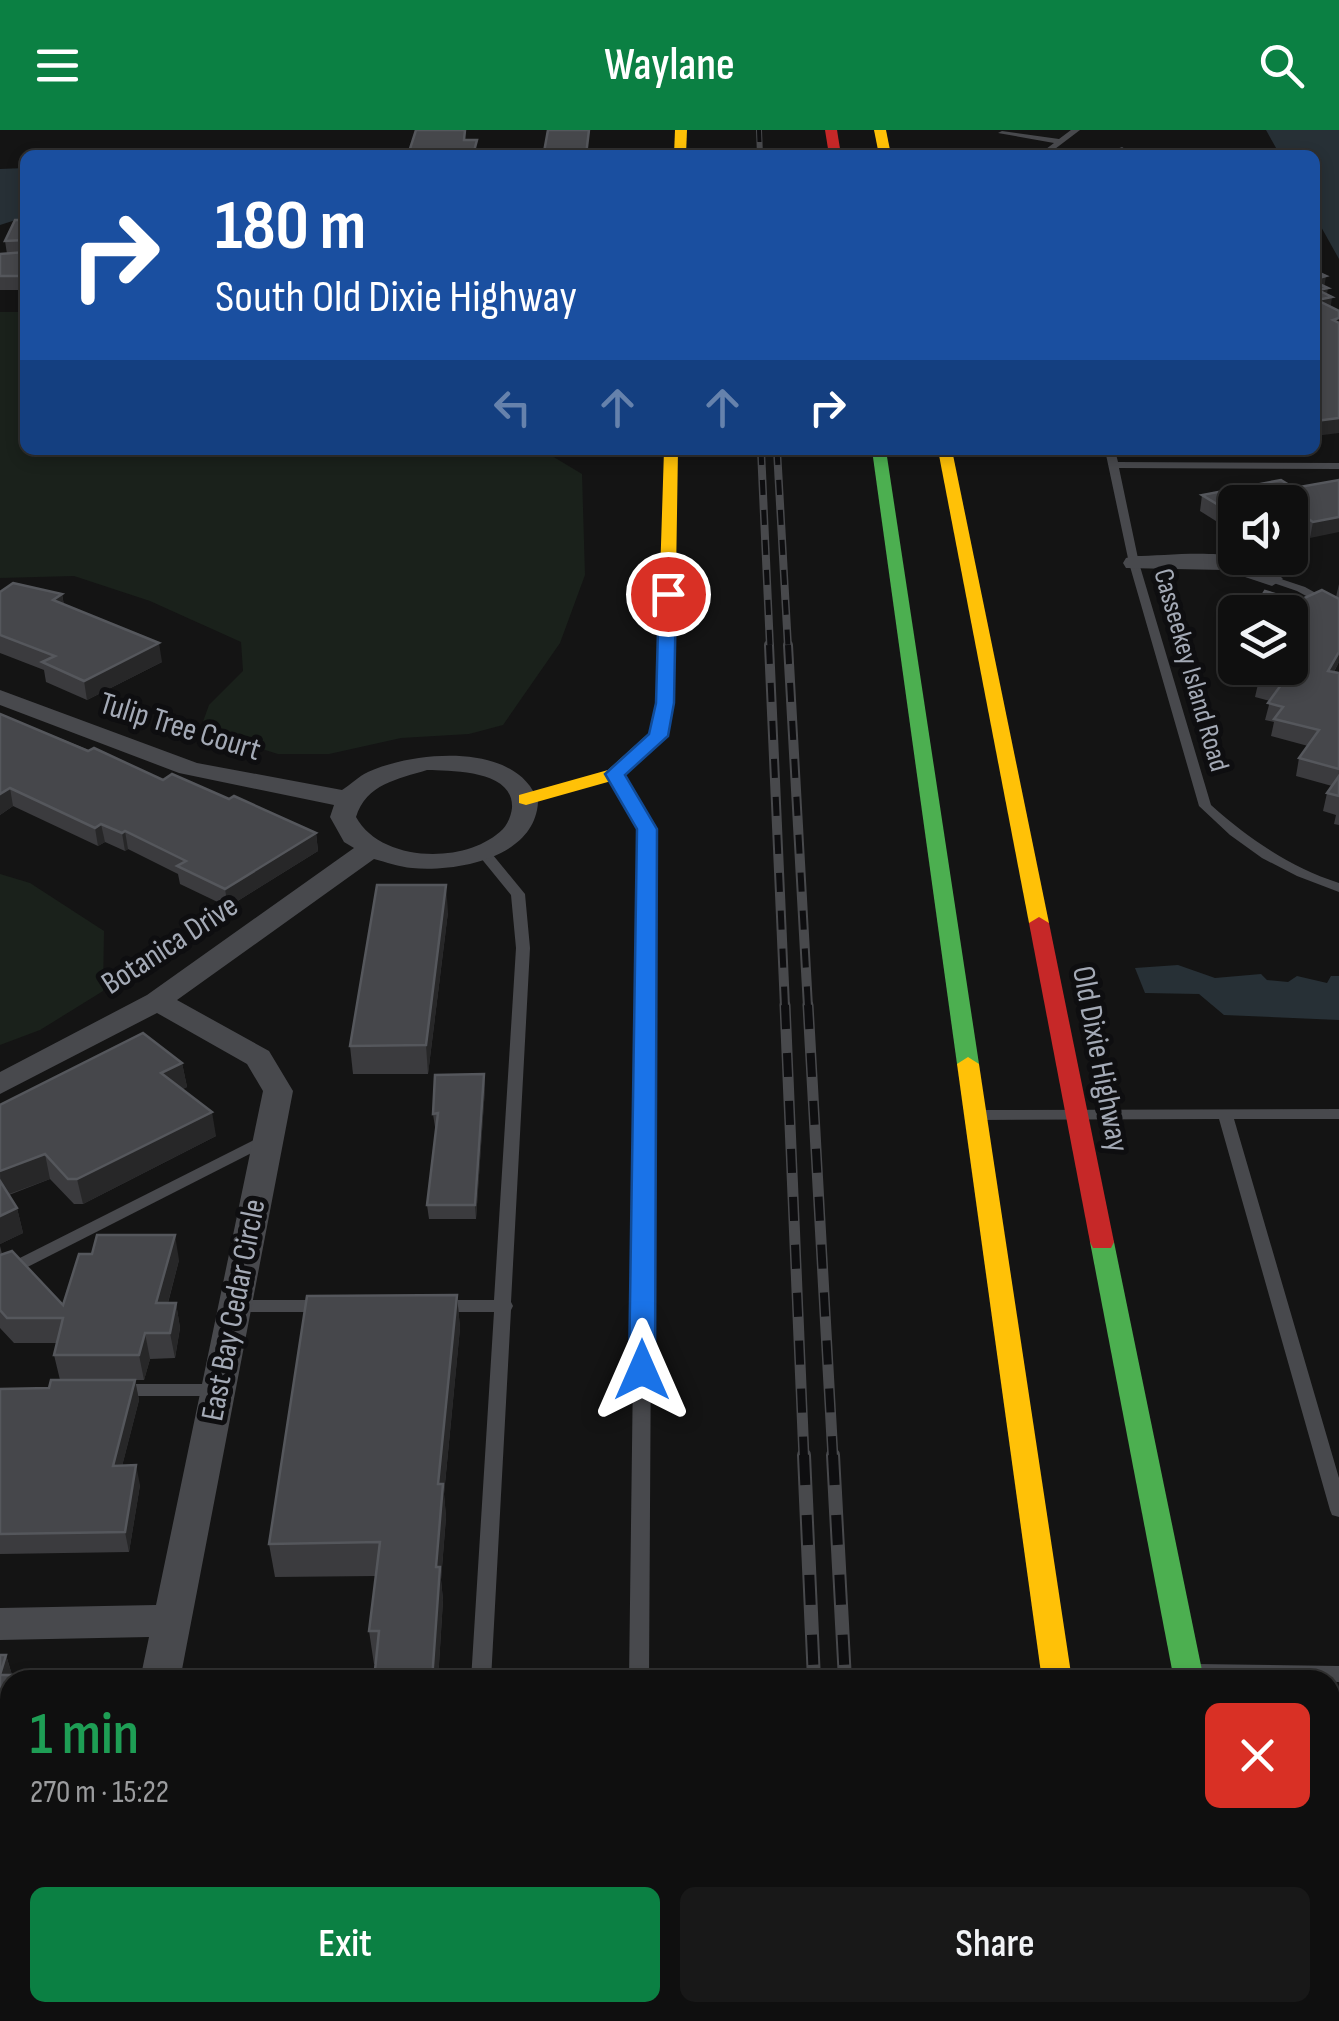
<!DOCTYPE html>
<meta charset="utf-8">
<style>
body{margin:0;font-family:"Sofia Sans Condensed",sans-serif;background:#181818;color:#f1f3f6;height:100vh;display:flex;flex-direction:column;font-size:38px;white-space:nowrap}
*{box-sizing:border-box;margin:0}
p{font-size:32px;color:#9b9c9e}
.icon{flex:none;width:55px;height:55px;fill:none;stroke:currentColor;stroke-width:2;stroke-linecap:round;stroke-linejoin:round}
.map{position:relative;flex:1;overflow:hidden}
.sheet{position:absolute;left:0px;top:1540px;width:1340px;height:352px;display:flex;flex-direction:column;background:#0f0f0f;border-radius:30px 30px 0 0;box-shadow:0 5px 15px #0003,0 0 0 2px #2f2f2f}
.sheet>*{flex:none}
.top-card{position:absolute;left:20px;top:20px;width:1300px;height:305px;border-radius:15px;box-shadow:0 5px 15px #0003,0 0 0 2px #2f2f2f;background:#1a4fa0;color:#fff;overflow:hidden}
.fabs{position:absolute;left:1218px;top:355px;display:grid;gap:20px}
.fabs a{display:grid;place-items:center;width:90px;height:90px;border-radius:15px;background:#0f0f0f;box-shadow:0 5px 15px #0003,0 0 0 2px #2f2f2f;font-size:50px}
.pin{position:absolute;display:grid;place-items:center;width:85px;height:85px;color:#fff;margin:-42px;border:5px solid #fff;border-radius:50%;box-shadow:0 2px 10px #0007}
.me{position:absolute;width:110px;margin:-55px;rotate:0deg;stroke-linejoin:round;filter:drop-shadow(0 0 8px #0008)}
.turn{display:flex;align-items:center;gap:35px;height:210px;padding:0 30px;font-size:45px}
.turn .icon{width:130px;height:130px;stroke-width:2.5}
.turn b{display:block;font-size:70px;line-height:85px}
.lanes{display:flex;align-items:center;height:95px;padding:0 30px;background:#0003;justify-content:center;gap:50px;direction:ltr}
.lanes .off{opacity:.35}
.round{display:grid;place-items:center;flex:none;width:105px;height:105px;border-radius:15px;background:#181818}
.summary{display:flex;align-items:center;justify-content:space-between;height:170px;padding:0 30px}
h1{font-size:60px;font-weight:600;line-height:75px;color:#1e9e55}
.primary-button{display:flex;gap:20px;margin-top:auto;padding:20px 30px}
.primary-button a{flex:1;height:115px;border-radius:15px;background:#0b8043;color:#fff;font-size:40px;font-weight:600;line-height:115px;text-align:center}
.primary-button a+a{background:#181818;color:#f1f3f6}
header{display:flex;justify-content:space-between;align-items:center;height:130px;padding:0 30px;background:#0b8043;color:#fff;font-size:45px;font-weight:600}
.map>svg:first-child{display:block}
.green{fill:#1a211b}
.water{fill:#273036}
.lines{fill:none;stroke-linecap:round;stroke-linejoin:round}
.lane{fill:#48494d;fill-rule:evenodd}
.street{fill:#48494d;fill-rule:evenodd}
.fast{fill:#4caf50;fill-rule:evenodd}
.slow{fill:#ffc107;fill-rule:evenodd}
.jam{fill:#c62828;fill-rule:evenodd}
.rail-far4-casing{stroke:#48494c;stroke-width:6}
.rail-far3-casing{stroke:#48494c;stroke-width:8}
.rail-far2-casing{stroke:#48494c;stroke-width:10}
.rail-far1-casing{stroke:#48494c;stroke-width:11}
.rail-casing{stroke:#48494c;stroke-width:14}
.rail-far4{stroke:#0e0e10;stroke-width:4;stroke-dasharray:12;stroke-linecap:butt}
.rail-far3{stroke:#0e0e10;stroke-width:5;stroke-dasharray:15;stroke-linecap:butt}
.rail-far2{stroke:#0e0e10;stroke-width:6;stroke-dasharray:19;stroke-linecap:butt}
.rail-far1{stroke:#0e0e10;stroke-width:8;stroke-dasharray:24;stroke-linecap:butt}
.rail{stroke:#0e0e10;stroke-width:10;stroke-dasharray:30;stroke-linecap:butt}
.wall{fill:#3b3b3e}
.shaded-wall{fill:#272728}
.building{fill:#46474b;stroke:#55575c;stroke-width:2.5}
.route{fill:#1a73e8;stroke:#114b97;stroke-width:2.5}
.labels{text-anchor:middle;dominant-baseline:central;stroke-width:10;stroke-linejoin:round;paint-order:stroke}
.far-street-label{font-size:28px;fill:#a4aab6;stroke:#0e0e10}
.street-label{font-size:32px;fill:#a4aab6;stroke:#0e0e10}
</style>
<header><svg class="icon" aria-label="menu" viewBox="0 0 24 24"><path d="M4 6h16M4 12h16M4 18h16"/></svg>Waylane<svg class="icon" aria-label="search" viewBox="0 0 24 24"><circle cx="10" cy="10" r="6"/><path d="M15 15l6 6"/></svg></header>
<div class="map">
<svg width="1339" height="1891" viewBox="0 0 1339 1891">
<rect width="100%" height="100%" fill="#141414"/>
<!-- green -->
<g class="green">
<path d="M0 182H25V320H542L582 344 585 445 560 513 503 595 469 604 401 608 329 624H278L200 600 209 575 243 541 241 512 150 471 74 446 0 448Z"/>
<path d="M0 744 30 753 104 801 103 861 40 900 0 915Z"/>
</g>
<!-- water -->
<g class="water">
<path d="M1266 0H1339V129L1315 86V25H1280Z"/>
<path d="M25 38V87L0 95V39Z"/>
<path d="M1178 835 1215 848 1261 844 1267 850 1288 852 1297 846 1327 853 1331 846H1339V890L1224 885 1199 864 1145 863 1135 838Z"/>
</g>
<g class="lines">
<!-- lane -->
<g class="lane">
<path d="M1071 0H1080L1047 25H1038L1054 13 998 3 1002 1 1059 9Z"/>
<path d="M1105 320H1115L1118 332 1339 333V339L1119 338 1139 433 1211 675C1249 709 1290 737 1339 753V762L1297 746 1262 728 1230 705 1199 676 1129 433Z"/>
<path d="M1272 446 1305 457 1339 476V484L1297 461 1268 451V447Z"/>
<path d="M615 640 621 644 654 699 649 1550H629L640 699 609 644Z"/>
<path d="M483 718 488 719 525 764 530 818 511 1172 513 1176 511 1180 491 1550H471L494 1182H439L433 1180 431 1176 433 1172 439 1170H494L516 818 511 765 476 722Z"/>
<path d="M1339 979V989H1234L1339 1348V1387L1332 1385 1330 1380 1219 989 978 990 970 985 978 980Z"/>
<path d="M268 1003 273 1004 276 1008 273 1012 0 1151V1138Z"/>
<path d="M235 1170H326L332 1172 334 1176 332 1180 326 1182H235L229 1180 227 1176 229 1172Z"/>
<path d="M119 1254H218L224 1255 227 1260 224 1265 218 1266H119L113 1265 110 1260 113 1255Z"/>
<path d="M1196 1534 1339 1536V1552H1330V1550H1195L1189 1548 1186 1542 1189 1536Z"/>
<path d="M446 1882H468L467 1891H445Z"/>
<rect x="620" y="1882" width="22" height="9"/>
</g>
<!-- street -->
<g class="street">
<path d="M1122 17 1135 25H1117V19Z"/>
<path d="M1134 426C1177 426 1250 413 1283 449L1272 456 1224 440 1126 438 1123 433 1126 428Z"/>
<path d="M0 560 197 633 342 660C350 655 359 646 368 642 414 621 518 611 538 672 535 728 457 742 412 738 399 737 386 732 374 729L177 870 269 921 293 961 180 1550H140L149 1507 0 1510V1478L156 1475 263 961 247 934 157 883 0 964V942L147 865 354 718 344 712 330 687 334 675 179 643 0 575ZM427 640C453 641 514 640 512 678 511 686 508 693 503 699 467 735 381 733 356 687 366 654 398 649 427 640Z"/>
<path d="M75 1882H120L119 1891H73Z"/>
</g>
<!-- fast -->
<g class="fast">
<path d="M872 320H886L979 934 968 941 957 934Z"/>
<path d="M1102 1104 1111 1106 1114 1112 1204 1550H1174L1090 1112 1093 1106Z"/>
<path d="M1087 1882H1121L1122 1891H1088Z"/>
<path d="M1237 1882H1271L1273 1891H1239Z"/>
</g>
<!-- slow -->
<g class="slow">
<path d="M675 0H687L686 25H674Z"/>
<path d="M874 0H886L891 25H879Z"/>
<path d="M664 320H678L674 573 664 609 622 648 526 675 519 673V665L608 640 649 603 656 573Z"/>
<path d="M938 320H952L1049 793 1039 799 1029 793Z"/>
<path d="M968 927 979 934 1072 1550H1042L957 934Z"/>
</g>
<!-- jam -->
<g class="jam">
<path d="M825 0H837L841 25H829Z"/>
<path d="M1039 787 1049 793 1114 1112 1111 1118H1093L1090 1112 1029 793Z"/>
</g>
<!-- rail-far4 casing -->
<g class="rail-far4-casing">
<path id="rail-far4" d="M759 0 760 25"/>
</g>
<!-- rail-far3 casing -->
<g class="rail-far3-casing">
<g id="rail-far3">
<path d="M761 320 770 517"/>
<path d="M777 320 788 517"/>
</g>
</g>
<!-- rail-far2 casing -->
<g class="rail-far2-casing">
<g id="rail-far2">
<path d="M769 515 785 877"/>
<path d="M788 515 808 877"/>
</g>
</g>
<!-- rail-far1 casing -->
<g class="rail-far1-casing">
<g id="rail-far1">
<path d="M785 875 804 1328"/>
<path d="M808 875 833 1328"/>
</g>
</g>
<!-- rail casing -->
<g class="rail-casing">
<g id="rail">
<path d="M804 1325 814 1550"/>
<path d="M833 1325 845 1550"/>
<path d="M828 1882 829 1891"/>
<path d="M862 1882V1891"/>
</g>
</g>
<!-- rail-far4 -->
<use href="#rail-far4" class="rail-far4"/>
<!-- rail-far3 -->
<use href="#rail-far3" class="rail-far3"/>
<!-- rail-far2 -->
<use href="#rail-far2" class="rail-far2"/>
<!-- rail-far1 -->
<use href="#rail-far1" class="rail-far1"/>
<!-- rail -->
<use href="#rail" class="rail"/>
</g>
<!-- wall -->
<g class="wall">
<path d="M25 90V160H0V124H7L5 111Z"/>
<path d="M1339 350 1310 408 1292 396 1235 372V403L1200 381 1202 365 1294 358Z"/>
<path d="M1339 454V532L1334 542 1339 543V695L1334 694 1336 685 1323 681 1327 663 1332 656 1296 646 1299 628 1308 616 1271 606 1274 592 1265 590 1270 571 1255 567 1258 554 1249 552 1251 538H1290L1298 471 1336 467Z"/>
<path d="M0 462 62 464 64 475 162 532 87 570 46 552 44 540 0 523Z"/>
<path d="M1235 510V531L1230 530Z"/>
<path d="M0 584 163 650 229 669 316 703 318 721 228 777 180 754 178 744 128 719 125 721 105 712 98 716 13 676 0 685Z"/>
<path d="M448 782 428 944H353L350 916Z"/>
<path d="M182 933 187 957 182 959 216 1006 83 1074H74L50 1049 9 1065 17 1078 23 1103 0 1114V975Z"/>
<path d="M484 944 485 958 476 1089H429L427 1075 436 997H435L433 984Z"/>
<path d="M0 1116 2 1124 63 1175 179 1130 168 1173H176L180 1198 175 1228 150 1229 144 1250H135L139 1270 122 1336 140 1355 129 1422 0 1424V1259L49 1258 60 1250 54 1225 57 1213H14L0 1198Z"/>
<path d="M457 1165 460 1198 444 1364 446 1387 441 1450 443 1470 438 1550H374L375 1534H374L369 1501 376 1446 275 1447 269 1414Z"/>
<path d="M0 1525H6L12 1545H58L60 1550H10V1740H0Z"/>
</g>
<!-- shaded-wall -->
<g class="shaded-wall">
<path d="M1326 146 1324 159 1328 158 1326 169 1332 167 1330 182 1315 185V149Z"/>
<path d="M1339 288V303L1315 306V291Z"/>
<path d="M1295 380 1292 396 1290 397V381Z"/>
<path d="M1339 387V402L1310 408 1313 392Z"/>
<path d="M62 464 65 483 53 470Z"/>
<path d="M159 513 162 532 87 570 84 551Z"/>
<path d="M1339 522V532L1325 558 1328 541Z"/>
<path d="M10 658 13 676 0 685V664Z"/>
<path d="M101 694 105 712 98 716 95 698Z"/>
<path d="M125 701 128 719 125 721 122 703Z"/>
<path d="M316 703 318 721 228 777 225 759Z"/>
<path d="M446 755 448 782 428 944 426 915Z"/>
<path d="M182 933 187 957 166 968 161 943Z"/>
<path d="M484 944 485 958 476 1089 475 1075Z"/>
<path d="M212 982 216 1006 83 1074 77 1049Z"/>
<path d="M45 1024 50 1049 1 1067 0 1041Z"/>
<path d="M17 1078 23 1103 0 1114V1086Z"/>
<path d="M175 1105 179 1130 161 1199 156 1173Z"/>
<path d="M457 1165 460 1198 444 1364 446 1387 441 1450 443 1470 438 1550H432L438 1354Z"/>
<path d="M176 1173 180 1198 175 1228 170 1203Z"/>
<path d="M145 1203 150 1229 144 1250 139 1225Z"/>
<path d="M135 1250 139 1270 117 1356 113 1336Z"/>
<path d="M136 1335 140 1355 129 1422 125 1402Z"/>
<path d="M6 1525 12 1545H0Z"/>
<path d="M10 1802V1870L0 1880V1850Z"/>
<path d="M10 1879V1882H17L20 1891H7Z"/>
<path d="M308 1882H320L319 1891H307Z"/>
</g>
<!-- building -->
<g class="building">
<path d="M416 0H465L464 10H477L473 25H408Z"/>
<path d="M548 0H589L586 25H558L544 22Z"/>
<path d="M1273 24V25H1191Z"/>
<path d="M15 90H25V110L5 111Z"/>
<path d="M25 122V146H0V124Z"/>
<path d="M1315 141 1326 146 1315 149Z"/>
<path d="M1315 152 1328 158 1318 160 1332 167 1317 170 1339 181V188L1333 190 1339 193V288L1315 291Z"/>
<path d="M1281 350 1294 358 1339 350V387L1313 392 1295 380 1290 381V372H1235V385L1202 365Z"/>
<path d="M13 453 62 464 53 470 159 513 84 551 42 532 55 526 0 505V462Z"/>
<path d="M1322 460 1339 469V522L1328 541 1339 543V639L1299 628 1319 600 1274 589 1283 577 1268 573 1281 555 1259 550 1267 538H1265H1290V482H1252L1265 461 1298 471Z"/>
<path d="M0 584 88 621 94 618 163 650 172 644 229 669 234 666 316 703 225 759 177 736 186 731 125 701 122 703 101 694 95 698 10 658 0 664Z"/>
<path d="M1339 646V666L1327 663Z"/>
<path d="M377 755H446L426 915 350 916Z"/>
<path d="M143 903 182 933 161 943 212 982 77 1049H68L45 1024 0 1041V975Z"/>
<path d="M484 944 475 1075H427L438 983 433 984 435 945Z"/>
<path d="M0 1051 17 1078 0 1086Z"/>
<path d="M97 1105H175L156 1173H176L170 1203H145L139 1225H54L63 1188H7L0 1180V1125L12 1121 63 1175 79 1124H92Z"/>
<path d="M457 1165 438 1354H443L436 1437H440L432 1550H374L379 1501H369L380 1412 269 1414 307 1166Z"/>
<path d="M51 1250H135L113 1336 136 1335 125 1402 0 1404V1259L49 1258Z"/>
<path d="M0 1525H6L0 1545H58L57 1550H10V1720H0Z"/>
<path d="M0 1774H10V1802L0 1850Z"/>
<path d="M10 1868 7 1891H0V1869Z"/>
<path d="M193 1882H308L307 1891H191Z"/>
</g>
<!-- route -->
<path class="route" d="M668 459 676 464 674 573 668 606 625 645 657 699 655 1240 651 1247H632L629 1240 637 699 605 644 649 604 656 573 659 464Z"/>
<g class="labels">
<!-- far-street labels -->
<g class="far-street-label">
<text transform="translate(1191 540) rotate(74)">Casseekey Island Road</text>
</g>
<!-- street labels -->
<g class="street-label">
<text transform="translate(180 597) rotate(17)">Tulip Tree Court</text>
<text transform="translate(170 815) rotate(-33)">Botanica Drive</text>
<text transform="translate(1100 929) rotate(79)">Old Dixie Highway</text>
<text transform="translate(234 1180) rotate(-79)">East Bay Cedar Circle</text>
</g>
</g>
</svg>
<div class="fabs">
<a><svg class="icon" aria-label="sound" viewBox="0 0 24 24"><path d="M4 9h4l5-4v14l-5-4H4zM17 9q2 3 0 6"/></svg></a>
<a><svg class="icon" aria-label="layers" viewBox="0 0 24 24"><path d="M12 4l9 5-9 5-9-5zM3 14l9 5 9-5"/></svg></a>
</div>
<div class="pin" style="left:668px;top:464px;background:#d93025"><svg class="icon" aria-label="arrive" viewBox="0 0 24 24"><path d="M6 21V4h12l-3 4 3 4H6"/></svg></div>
<svg class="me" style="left:642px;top:1240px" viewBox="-20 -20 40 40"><path d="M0-17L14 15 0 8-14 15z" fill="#1a73e8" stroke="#fff" stroke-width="4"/></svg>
<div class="top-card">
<div class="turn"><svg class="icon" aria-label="right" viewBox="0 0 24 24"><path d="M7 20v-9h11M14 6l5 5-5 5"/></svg><div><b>180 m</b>South Old Dixie Highway</div></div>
<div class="lanes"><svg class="icon off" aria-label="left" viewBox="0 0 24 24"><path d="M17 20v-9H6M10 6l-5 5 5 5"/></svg><svg class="icon off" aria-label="ahead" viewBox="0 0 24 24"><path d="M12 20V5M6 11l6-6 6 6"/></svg><svg class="icon off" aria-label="ahead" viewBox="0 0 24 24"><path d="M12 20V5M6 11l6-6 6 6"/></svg><svg class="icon" aria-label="right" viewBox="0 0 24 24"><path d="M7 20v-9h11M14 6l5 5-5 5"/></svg></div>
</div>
<section class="sheet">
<div class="summary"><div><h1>1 min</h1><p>270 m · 15:22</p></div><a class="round" style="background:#d93025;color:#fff"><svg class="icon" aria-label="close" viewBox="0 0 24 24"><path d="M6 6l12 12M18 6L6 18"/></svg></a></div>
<div class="primary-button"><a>Exit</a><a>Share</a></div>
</section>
</div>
